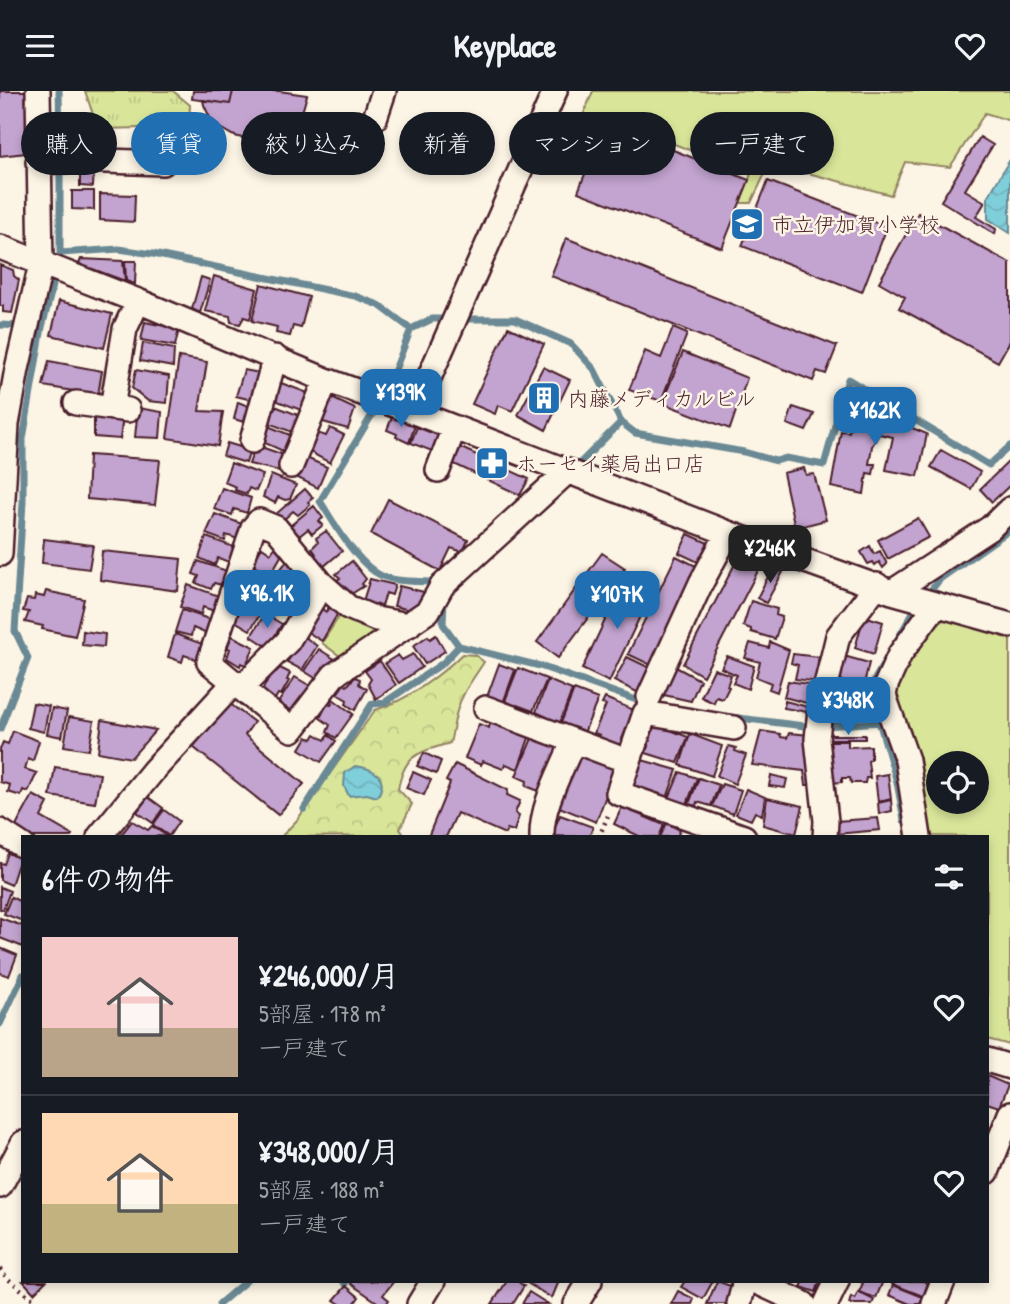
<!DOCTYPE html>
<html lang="ja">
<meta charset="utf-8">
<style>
body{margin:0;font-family:"Patrick Hand","Klee One",sans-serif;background:#242831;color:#f1f3f6;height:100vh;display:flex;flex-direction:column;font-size:26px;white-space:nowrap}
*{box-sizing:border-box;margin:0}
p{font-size:23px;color:#9ea1a6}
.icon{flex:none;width:38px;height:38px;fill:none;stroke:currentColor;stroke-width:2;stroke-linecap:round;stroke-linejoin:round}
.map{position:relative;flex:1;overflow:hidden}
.details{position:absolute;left:21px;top:744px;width:968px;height:448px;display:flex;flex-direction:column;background:#171b24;border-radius:0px;box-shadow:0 4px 10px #0003}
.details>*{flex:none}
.banner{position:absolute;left:21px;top:21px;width:970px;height:63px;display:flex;gap:14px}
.controls{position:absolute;left:926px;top:660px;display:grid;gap:14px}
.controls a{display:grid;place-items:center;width:63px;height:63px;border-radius:50%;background:#171b24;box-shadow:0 4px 10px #0003;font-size:35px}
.price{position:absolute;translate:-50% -60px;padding:0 16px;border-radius:14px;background:#1f6fb2;color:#fff;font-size:23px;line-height:46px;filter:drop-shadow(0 2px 4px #0008)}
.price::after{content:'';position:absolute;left:50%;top:42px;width:21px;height:16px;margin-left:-10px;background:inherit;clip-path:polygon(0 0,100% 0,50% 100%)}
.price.on{background:#222;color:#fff}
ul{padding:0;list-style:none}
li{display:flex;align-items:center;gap:21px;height:175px;padding:0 21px}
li+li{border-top:2px solid #363941}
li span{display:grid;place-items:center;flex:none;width:196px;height:140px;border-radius:0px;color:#555}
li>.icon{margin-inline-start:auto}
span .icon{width:84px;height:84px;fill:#fffc;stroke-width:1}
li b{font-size:30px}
h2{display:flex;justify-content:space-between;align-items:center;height:84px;padding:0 21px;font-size:30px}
.tag{padding:0 24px;border-radius:32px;background:#171b24;box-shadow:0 4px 10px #0003;font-size:24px;line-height:63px}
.tag.on{background:#1f6fb2;color:#fff}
header{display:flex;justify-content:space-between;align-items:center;height:91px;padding:0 21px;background:#171b24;font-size:32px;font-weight:700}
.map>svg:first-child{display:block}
.grass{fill:url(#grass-tufts);stroke:#928262;stroke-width:2}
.forest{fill:url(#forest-crowns);stroke:#928262;stroke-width:2}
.park{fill:#d9e699;stroke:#928262;stroke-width:2;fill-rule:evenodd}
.water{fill:url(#water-waves);stroke:#6a8994;stroke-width:2}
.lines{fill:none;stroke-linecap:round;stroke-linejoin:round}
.stream{stroke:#6a8994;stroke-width:7}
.building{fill:#c3a4d0;stroke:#4a1f2b;stroke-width:2}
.minor-casing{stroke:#4a1f2b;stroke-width:28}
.path{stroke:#4a1f2b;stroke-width:4.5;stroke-dasharray:2 5;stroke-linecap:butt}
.minor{stroke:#fcf5e5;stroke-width:23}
.labels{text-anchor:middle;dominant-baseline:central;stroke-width:5;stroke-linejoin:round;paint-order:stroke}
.poi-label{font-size:21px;fill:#4a1f2b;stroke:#fcf5e5;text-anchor:start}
</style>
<header><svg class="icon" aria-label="menu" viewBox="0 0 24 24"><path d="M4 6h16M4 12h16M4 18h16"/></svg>Keyplace<svg class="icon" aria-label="heart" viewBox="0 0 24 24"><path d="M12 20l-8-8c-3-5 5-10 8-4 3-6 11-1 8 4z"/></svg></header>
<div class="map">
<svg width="1010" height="1213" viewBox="0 0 1010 1213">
<defs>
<pattern id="grass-tufts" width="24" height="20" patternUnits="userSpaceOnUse" patternTransform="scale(1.75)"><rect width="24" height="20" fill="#d9e699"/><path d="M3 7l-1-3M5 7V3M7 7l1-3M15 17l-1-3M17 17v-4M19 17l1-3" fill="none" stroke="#bcc584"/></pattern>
<pattern id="forest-crowns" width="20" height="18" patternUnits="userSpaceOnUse" patternTransform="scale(1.75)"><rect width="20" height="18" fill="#d9e699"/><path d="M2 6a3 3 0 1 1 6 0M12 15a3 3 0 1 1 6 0" fill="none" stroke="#bcc584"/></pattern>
<pattern id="water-waves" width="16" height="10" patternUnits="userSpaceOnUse" patternTransform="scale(1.75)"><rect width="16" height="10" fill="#7fcfda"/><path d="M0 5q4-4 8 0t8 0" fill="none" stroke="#6fb1bb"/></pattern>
</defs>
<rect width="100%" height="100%" fill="#fcf5e5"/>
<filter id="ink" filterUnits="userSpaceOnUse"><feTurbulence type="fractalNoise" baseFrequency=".0143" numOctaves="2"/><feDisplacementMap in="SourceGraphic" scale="14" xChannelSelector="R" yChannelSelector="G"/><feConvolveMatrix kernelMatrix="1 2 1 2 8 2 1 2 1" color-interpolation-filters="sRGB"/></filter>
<g filter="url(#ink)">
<path class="grass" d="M85 0H173L190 14 189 36 98 38Z"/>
<path class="forest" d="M462 563 475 564 484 571C474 587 462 601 457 620 454 630 453 641 450 652 418 662 405 662 398 698L412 713 400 738 405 745 281 746 297 729 375 619C405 611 441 584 462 563Z"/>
<path class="park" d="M593 0H1010V30L985 22 950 76 905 71 891 104 770 72 751 112H740L751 83 603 25 590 50 576 42Z
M340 524 377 533 371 550 340 565 322 552Z
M946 527 1010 546V954L987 948V746L928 745 911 641 895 603C903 575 921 543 946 527ZM938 672H976V710H938Z"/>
<path class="water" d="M1009 70H1010V142L988 128V106Z
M355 675C374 677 390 687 377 706L367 703 349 705 344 695 345 682Z"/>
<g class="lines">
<path class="stream" d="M59 0 60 54
M60 85V162L119 158 153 163 355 205 379 214 411 238
M0 234 22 235
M580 372 621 331
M435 491C416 490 390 492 375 481 353 466 334 432 320 410L387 299 411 238 432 228H515L571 253 594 278 621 331 635 342 744 361 776 370 786 367 824 374 848 288 989 374 1010 355
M459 555 540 575 642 611
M730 626 813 636
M825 635 880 631
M0 638 28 567 15 540 23 411V348L42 236 53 194
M304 718 372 613 384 612 443 572 459 555 443 533 444 509
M904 729 897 691 872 607 875 588 912 523 940 488 1010 439
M0 933 23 884
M343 1190 345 1192 347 1190
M219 1213 246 1190"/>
</g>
<path class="building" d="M0 0H26V62L0 65Z
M193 0H233L230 13 192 8Z
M233 0H279L307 4 303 18 285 39 259 49 245 48 232 44 220 37 210 27 204 14 203 9 230 13Z
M605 32 749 89 722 157 578 101Z
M980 46 993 54 965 99 985 111 976 126 996 138 995 143 941 110Z
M80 75H94L93 96 80 95Z
M768 90 887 136 862 201 742 155Z
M72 100H94V119L72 118Z
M100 103 135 104 134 131 100 129Z
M918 122 1010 172V250L998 271 899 217 905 206 879 191Z
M566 147 837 255 826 283 817 280 813 290 551 185Z
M81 168 123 170 125 190 79 173Z
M125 170H136L135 193 126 190Z
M0 174 13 179 14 185 19 189 12 222 3 221V215H0Z
M214 185 257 198 250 228 244 226 240 233 231 231 230 225 205 220Z
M201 186 210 189 200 222 192 218Z
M261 193 309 206 301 237 293 235 290 245 276 242 277 236 252 230Z
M59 210 112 223 104 257 51 244Z
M145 231 179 238 175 255 141 249Z
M508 236 544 253 512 320 498 314 495 323 472 313Z
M673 237 687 243 661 310 629 299 645 260 661 267Z
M143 252 174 258 173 276 140 270Z
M683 261 747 287 730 338 662 312Z
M179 266 207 271 199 320 223 321 218 355 167 347Z
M49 270 102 280 98 304 43 295Z
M543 276 570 289 546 339 518 324Z
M136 279 169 285 167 312 148 310 132 297Z
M244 279 260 282 252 309 236 305Z
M281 292 308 302 301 319 275 309Z
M325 304 355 318 348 338 316 329Z
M857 307 883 313 881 325 905 330V334L927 343 918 385 886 379 893 346 879 343 872 355 869 373H875L873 383 867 382 864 403 831 396 841 340 849 341Z
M238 311 251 316 247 332 234 328Z
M275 315 298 324 292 341 269 332Z
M793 316 814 323 806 340 787 333Z
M138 317 162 321 160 347 135 346Z
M94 323 123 325 120 348 94 346Z
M392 326 415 334 409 352 396 346 397 343 387 339Z
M268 335 290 344 283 360 263 351Z
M417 336 438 344 432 360 411 352Z
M330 337 344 344 330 372 308 360 314 341 326 345Z
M227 352 250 359 246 372 223 365Z
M261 356 284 364 280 380 249 373 254 359 259 361Z
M459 356 529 388 520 404 452 372Z
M941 359 980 381 971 398 931 376Z
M89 364 160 369 155 414 87 408Z
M304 366 327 376 318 397 298 387Z
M1010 369V394L992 411 980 398Z
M231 372 263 384 256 400 249 397 247 403 235 399 236 396 224 391Z
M804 377 806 384 814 383 826 429 795 437 783 382Z
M271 384 296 394 290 408 285 409 278 406 275 412 263 406Z
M222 397 251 407 247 422 234 418 232 424 214 418Z
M305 398 313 407 308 411 310 414 298 424 293 420 282 430 276 423Z
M388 408 468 449 463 461 451 457 440 480 371 443Z
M314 415 323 427 319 430 323 434 312 443 308 438 298 446 290 435Z
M215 423 245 434 238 448 226 444 225 450 206 443Z
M918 427 929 446 888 468 878 449Z
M326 440 342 460 323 476 314 466 316 463 312 457 318 451 316 447Z
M688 443 708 452 698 471 679 462Z
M206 446 234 456 229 471 218 467 215 474 199 467Z
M44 448 93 454 89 478 42 472Z
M276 455 284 460 270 484 251 472 262 456 271 462Z
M870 455 874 463 880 460 887 473 883 477 879 471 875 474 873 471 868 473 861 461Z
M102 460 181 468 178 500 100 489Z
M602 462 625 477 558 567 537 551Z
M676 465 700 477 651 574 628 563Z
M739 465 761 474 703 585 683 573Z
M198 470 227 480 222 494 214 492 211 498 196 492 199 485 193 483Z
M287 470 304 483 298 491 304 496 297 506 273 488Z
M352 470 366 488 362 493 364 495 348 505 336 490 340 487 336 483Z
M772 478 783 481 766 512 757 507Z
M257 481 276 491 261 515 253 511 255 507 244 500Z
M370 488 395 494 392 504 386 502 382 515 374 513 373 516 362 513Z
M624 489 652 500 609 591 582 578Z
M188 494 219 505 214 520 203 516 201 523 180 516Z
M399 495 424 501 421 514 416 513 414 520 394 515Z
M279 496 299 510 289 524 280 517 274 524 264 517Z
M46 500 84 508 75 545 42 538 43 535 25 531 29 521 23 520 27 508 34 509 35 504 44 506Z
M245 508 263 519 250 539 235 530 238 524 236 522Z
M751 510 777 518 776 524 782 526 775 548 751 541V538L743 535Z
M329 516 338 522 322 550 306 540 321 517 326 521Z
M182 519 212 529 207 543 193 537 191 545 175 541Z
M265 523 282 533 268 556 251 545Z
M864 525 883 531 874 563 855 557Z
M83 540 105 543 104 556 82 554Z
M175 543 205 554 199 569 184 564 182 571 168 566Z
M436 544 445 560 425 573 413 555 428 545 430 548Z
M232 545 254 556 246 574 241 572 240 575 227 567 230 558 227 556Z
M305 546 317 555 302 579 287 571Z
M770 551 789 559 777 601 769 598 771 592 756 586 760 571 745 567 750 552 769 557Z
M319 558 336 569 320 590 304 580Z
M413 563 422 576 399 592 385 572 398 564 402 569Z
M793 563 819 566 818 570H823L819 591 795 588 798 574 791 572Z
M840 564 869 572 863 597 866 598 863 608 859 607 858 612 848 609 850 604 834 600Z
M727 565 754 575 748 598 733 592 737 584 721 577Z
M627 566 650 577 639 602 614 590Z
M380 570 396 594 376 608 368 593 371 588 365 580Z
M499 573 515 579 503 612 487 606Z
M672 574 700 589 691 610 664 604 665 600 660 597Z
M280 577 290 582 287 589 289 590 281 604 278 603 275 608 262 600 272 580 276 581Z
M518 577 547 588 533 620 517 614 515 620 507 618 510 612 505 610Z
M714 578 731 584 727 595 729 596 723 608 716 606 714 612 701 606Z
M295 586 312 596 296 622 278 612Z
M355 586 360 588 359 593 367 598 355 619 346 613 347 609 337 603 344 593 347 595Z
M548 589 572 599 558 637 545 632 547 626 536 621Z
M788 590 815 594 814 614 784 606Z
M574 599 598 608 584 642 561 632Z
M605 607 634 619 618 658 604 648 602 652 597 650 600 644 594 642 606 614 602 613Z
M333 608 353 623 336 647 327 641 330 634 320 627 327 613 331 614Z
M785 610 812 617 813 622 784 617Z
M33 612 49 615 44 641 28 637Z
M229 612 254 631 245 644 304 693 278 724 193 656Z
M52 617 67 620 62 646 47 643Z
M69 626 94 630 89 659 64 655Z
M102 629 156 639 131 667 98 661Z
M491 629 530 644 518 678 506 673 503 678 483 670 481 674 465 667 479 633 489 637Z
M655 633 688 646 678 672 646 662Z
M13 640 39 650 33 670 28 668 25 678 37 682 28 701 23 699 21 705 8 701 10 694 0 691V658L3 651 8 653Z
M761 640 780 643 781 646 787 647 789 642 810 644V694H806L804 680 752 674Z
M315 643 325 649 328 644 336 650 321 671 300 658 307 646 312 648Z
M690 643 722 655 712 685 680 674Z
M830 644H865V648H830Z
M533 645 563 656 544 702 526 695 527 690 516 685Z
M830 650H848V656L871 655V668L868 670 870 687H866L865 692H851L850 687H842V691L831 692Z
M729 655 736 657 735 660 746 664 735 693 717 685Z
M424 662 441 670 436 683 417 675Z
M579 663 618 673 596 731 559 716Z
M642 669 677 679 667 707 632 696Z
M455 673 508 699 507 704 520 710 515 722 519 725 514 740 507 738 505 743 457 722 446 746H428L450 692 446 690Z
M55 676 100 683 95 712 50 705Z
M413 681 431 689 424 704 406 697Z
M680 681 697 687 687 713 669 707Z
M888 683 891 708 878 711 875 685Z
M771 684 787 688 785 697 769 695Z
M699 687 719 694 711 715 697 711 696 715 689 713Z
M722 693 741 699 733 723 712 715Z
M746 698 765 706 762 724 755 721 751 729 736 723Z
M33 704 48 712 41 726 72 744 71 746H30L15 737Z
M148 706 163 717 153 732 137 721Z
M767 707 803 715 796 743 763 734Z
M891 709 892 720 879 723 878 712Z
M622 716 664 734 659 746H641L614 733Z
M164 719 179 730 169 745 153 734Z
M560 724 593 736 589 746 551 745Z
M878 727 880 739 836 743V730Z
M132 730 148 739 152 735 167 745 119 746Z
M667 732 680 739 677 746H660Z
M8 762 20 767 11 794 0 789V772L4 773Z
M0 796 10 800 3 819 0 818Z
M11 806 23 812V830L4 823Z
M0 827 23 835V856L0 847Z
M0 857 17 864 9 885 0 882Z
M987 985 1008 994 999 1016 987 1012Z
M23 1190H46L34 1202Z
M353 1190H394L383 1204 389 1209 386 1213H380L351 1193Z
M507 1190H517L524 1195 513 1213H492Z
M524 1190H559L552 1207Z
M685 1190H713L703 1208 681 1196Z
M717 1190 736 1197 729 1213H707Z
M804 1190H820L816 1201 801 1196Z
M859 1190H883L876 1207 859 1201 863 1192Z
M894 1190H923L928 1192 923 1205 892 1193Z
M893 1194 923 1206 920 1213H910L889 1204Z
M346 1195 359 1206 354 1213H340L334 1209Z
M678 1200 694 1208 692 1213H671Z
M529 1201 548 1213H522Z
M858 1201 874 1209 872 1213H849L851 1206 855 1208Z"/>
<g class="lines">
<g class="minor-casing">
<path id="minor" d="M375 27 384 0
M38 71 78 69 163 72
M0 156 138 210 326 289 414 321 728 442 892 501 1010 534
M76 312 128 319
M112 317 125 238 138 210
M414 321 555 0
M252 350 275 266
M291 375 326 289
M438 379 454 337
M0 463 7 333 17 278 41 173 38 0
M892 501 990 437 1010 418
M409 534 376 528 348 516 322 493 276 437 259 430 253 437 209 571 292 639 334 584 428 520 442 495 568 380
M241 597 288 550 322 493
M649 606 701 492 728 442
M486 617 614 665
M734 637 645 622 618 702 744 746
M0 740 23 755
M99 746 153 680 234 592
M542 746C541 714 562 679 573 651
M825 746 826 730 817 648 820 619 838 545 877 494
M919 746 907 669 884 605 886 594 900 563 936 514
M987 969 1010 976
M987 1081 1010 1023
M0 1095 23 1052
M755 1190 804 1213
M419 1213 433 1190
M576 1213 590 1190
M739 1213 745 1190
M826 1213 837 1190
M934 1213 943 1190"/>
</g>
<path class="path" d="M599 746 609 722
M0 1178 7 1187 39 1213"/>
<use href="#minor" class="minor"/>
</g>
</g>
<defs>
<g id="school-square" transform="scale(1.75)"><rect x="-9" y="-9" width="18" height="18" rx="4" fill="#1f6fb2" stroke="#fcf5e5"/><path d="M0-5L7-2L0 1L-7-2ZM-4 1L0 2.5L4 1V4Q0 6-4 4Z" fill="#fff"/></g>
<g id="building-square" transform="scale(1.75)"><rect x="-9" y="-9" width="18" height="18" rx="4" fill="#1f6fb2" stroke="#fcf5e5"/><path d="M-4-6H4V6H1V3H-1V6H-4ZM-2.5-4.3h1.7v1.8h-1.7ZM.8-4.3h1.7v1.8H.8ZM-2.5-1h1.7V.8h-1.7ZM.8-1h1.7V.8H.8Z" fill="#fff"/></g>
<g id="pharmacy-square" transform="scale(1.75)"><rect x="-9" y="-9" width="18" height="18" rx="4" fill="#1f6fb2" stroke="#fcf5e5"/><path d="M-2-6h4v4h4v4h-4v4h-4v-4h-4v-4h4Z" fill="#fff"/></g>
</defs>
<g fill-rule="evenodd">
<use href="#school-square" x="747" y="133"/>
<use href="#building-square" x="544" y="307"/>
<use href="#pharmacy-square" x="492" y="372"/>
</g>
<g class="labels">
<g class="poi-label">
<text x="772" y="133">市立伊加賀小学校</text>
<text x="568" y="307">内藤メディカルビル</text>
<text x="516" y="372">ホーセイ薬局出口店</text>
</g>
</g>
</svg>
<div class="controls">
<a><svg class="icon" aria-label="locate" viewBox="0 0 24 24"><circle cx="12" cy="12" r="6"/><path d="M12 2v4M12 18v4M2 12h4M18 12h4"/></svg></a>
</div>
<b class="price" style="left:401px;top:338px">¥139K</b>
<b class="price" style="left:875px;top:356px">¥162K</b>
<b class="price on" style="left:770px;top:494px">¥246K</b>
<b class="price" style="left:267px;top:539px">¥96.1K</b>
<b class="price" style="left:617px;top:540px">¥107K</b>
<b class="price" style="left:848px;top:646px">¥348K</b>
<div class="banner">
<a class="tag">購入</a>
<a class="tag on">賃貸</a>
<a class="tag">絞り込み</a>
<a class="tag">新着</a>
<a class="tag">マンション</a>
<a class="tag">一戸建て</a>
</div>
<section class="details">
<h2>6件の物件<svg class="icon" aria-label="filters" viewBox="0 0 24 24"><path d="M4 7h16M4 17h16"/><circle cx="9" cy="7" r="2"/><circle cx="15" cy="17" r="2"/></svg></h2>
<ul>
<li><span style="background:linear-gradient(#f6c9c9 65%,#b9a48a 0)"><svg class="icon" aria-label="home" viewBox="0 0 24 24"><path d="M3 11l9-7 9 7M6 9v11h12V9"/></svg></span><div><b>¥246,000/月</b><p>5部屋 · 178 m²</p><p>一戸建て</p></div><svg class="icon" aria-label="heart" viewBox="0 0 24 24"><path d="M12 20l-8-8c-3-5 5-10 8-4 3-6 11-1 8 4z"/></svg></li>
<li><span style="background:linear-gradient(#ffd9b3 65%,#c2b280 0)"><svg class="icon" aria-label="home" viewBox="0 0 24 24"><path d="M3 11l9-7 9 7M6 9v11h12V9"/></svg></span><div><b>¥348,000/月</b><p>5部屋 · 188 m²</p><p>一戸建て</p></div><svg class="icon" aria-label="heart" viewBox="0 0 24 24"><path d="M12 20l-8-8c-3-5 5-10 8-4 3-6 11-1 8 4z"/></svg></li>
</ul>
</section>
</div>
